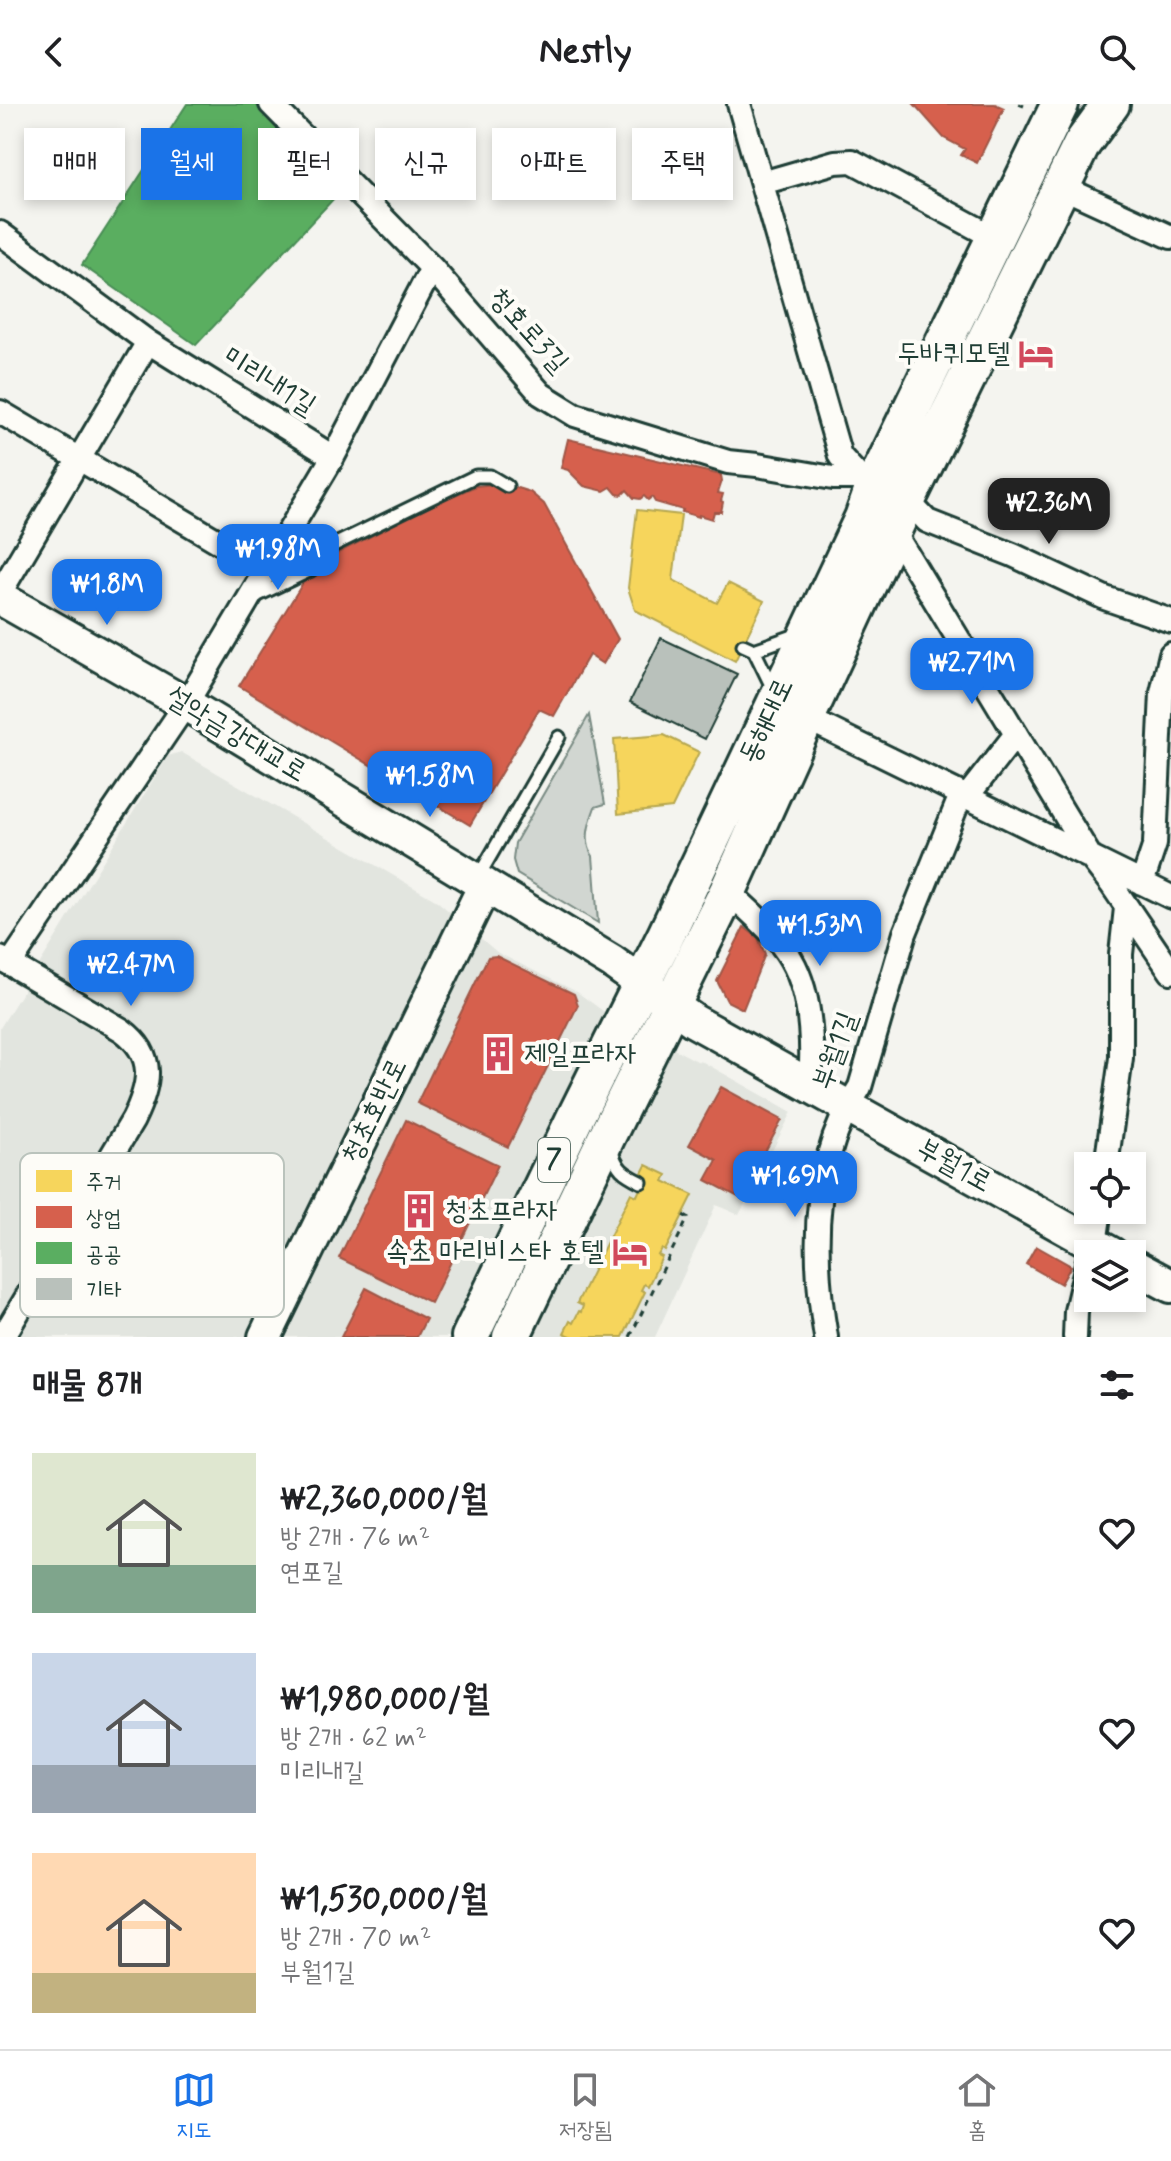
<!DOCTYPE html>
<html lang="ko">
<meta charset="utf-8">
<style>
body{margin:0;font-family:Mynerve,"Poor Story",sans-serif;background:#f6f6f6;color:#202124;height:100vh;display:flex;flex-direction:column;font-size:30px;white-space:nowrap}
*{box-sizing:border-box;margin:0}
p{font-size:26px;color:#757577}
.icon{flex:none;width:44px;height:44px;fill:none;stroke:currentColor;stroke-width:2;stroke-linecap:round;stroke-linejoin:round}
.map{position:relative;height:1233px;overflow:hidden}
.sheet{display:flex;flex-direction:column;background:#fff;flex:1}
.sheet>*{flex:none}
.banner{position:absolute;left:24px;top:24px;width:1124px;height:72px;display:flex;gap:16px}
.buttons{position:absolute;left:1074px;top:1048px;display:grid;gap:16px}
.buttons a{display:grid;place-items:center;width:72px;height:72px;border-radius:0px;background:#fff;box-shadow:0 4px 12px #0003;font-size:40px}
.price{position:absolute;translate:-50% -68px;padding:0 18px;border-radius:16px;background:#1a73e8;color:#fff;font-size:26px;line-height:52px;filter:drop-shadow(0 2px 4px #0008)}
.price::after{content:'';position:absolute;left:50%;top:48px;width:24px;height:18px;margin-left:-12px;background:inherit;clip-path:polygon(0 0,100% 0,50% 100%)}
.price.current{background:#222;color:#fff}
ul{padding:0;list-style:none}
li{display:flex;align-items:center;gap:24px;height:200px;padding:0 32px}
li span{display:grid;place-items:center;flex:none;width:224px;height:160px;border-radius:0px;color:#555}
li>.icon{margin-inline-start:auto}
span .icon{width:96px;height:96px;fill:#fffc;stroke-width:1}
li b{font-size:34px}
h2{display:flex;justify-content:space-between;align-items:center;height:96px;padding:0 32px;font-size:34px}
.chip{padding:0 28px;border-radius:0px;background:#fff;box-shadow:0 4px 12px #0003;font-size:28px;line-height:72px}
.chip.current{background:#1a73e8;color:#fff}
header{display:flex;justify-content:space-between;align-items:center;height:104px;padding:0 32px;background:#fff;font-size:36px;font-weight:700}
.tabs{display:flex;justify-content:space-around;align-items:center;height:112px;border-top:2px solid #e0e0e0;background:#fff;font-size:22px;color:#757577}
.tabs a{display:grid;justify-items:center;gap:4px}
.tabs .current{color:#1a73e8}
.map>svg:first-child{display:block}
.built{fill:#e2e5df}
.green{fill:#d1d6d1;stroke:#788a82;stroke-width:2}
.homes{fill:#f6d55c;stroke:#b6a750;stroke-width:2}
.shops{fill:#d6604d;stroke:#9f5646;stroke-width:2}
.public{fill:#5aae61;stroke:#488c54;stroke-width:2}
.building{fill:#b9c1bb;stroke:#1f3d34;stroke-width:2}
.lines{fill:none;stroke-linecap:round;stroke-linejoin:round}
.lane-casing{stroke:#1f3d34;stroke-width:17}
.street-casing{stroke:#1f3d34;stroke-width:28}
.secondary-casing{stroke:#1f3d34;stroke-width:38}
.primary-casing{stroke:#1f3d34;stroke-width:42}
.path{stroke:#1f3d34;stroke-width:3;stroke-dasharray:6 6;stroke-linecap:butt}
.lane{stroke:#fdfcf7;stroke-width:11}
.street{stroke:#fdfcf7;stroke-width:22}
.secondary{stroke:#fdfcf7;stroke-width:32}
.primary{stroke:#fdfcf7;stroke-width:36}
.labels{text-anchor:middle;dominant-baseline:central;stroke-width:8;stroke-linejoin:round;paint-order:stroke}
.shield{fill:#fdfcf7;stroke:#62766e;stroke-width:2}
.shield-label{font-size:26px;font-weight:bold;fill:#1f3d34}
.street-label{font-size:28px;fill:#1f3d34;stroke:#fdfcf7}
.poi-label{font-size:28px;fill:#1f3d34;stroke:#fdfcf7;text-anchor:end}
.key{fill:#fdfcf7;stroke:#bac3bc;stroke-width:2}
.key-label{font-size:22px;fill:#1f3d34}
</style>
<header><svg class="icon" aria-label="back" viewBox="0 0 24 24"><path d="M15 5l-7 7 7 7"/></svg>Nestly<svg class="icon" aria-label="search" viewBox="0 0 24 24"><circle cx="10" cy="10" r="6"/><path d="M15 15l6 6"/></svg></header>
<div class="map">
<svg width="1171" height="1233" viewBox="0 0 1171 1233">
<rect width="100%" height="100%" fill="#f4f4ef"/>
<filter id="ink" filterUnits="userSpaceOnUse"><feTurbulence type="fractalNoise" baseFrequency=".0125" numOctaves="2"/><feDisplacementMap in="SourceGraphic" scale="16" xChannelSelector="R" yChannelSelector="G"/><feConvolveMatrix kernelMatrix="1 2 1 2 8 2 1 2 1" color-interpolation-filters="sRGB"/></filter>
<g filter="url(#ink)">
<path class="built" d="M181 648 437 797 498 849 577 888 607 910 697 957 703 958 792 1008 739 1111 716 1101 655 1233H0V924L168 652Z"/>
<path class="green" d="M589 611 605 700 595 703C589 719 583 737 593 752L598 819 517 770 513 756 515 739Z"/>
<path class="homes" d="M637 406 681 411 673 476 717 499 728 479 764 497 735 557 635 506 628 484Z
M664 631 699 648 672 704 618 710 614 635Z
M646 1061 667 1071 664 1077 693 1091 665 1147 662 1145 658 1151 662 1153 648 1182 644 1180 641 1186 645 1188 623 1233H573L564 1229 570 1217 573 1219 579 1207 581 1208 583 1202 577 1199 631 1089 637 1092 640 1085 638 1084 644 1072 641 1071Z"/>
<path class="shops" d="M914 0H995L1004 4 977 59 961 51 965 45 944 34Z
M568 335 721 371 722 377 718 389 723 390 721 397 723 398 721 408H714L712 415 699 411V413L682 408 683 406 655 398 652 393 648 396 644 392 640 395 634 394 627 386 622 391 617 390 611 383 604 387 584 382 568 366 561 364Z
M495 380 514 383 530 388 544 400 618 535 603 560 589 551 554 612 539 605 470 721 239 582 314 461 436 399 476 382Z
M744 823 758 834 765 850 743 905 727 897 717 877Z
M496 852 574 890 578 901 508 1043 417 999 488 853Z
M721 983 782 1016 740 1094 706 1076 717 1056 689 1041Z
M406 1016 498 1061 431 1199 339 1154Z
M1036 1142 1071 1162 1061 1180 1026 1160Z
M366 1184 426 1215 417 1233H341Z"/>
<path class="public" d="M187 0H256L338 90 196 241 82 161Z"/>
<path class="building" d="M661 534 737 570 705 635 630 598Z"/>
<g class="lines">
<g class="lane-casing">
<path id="lane" d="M266 474 476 372H490L507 382
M254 493 311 466
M743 541 754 546 773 585
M754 546 799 530
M477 775 559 633
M611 1045C617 1065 623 1069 641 1078"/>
</g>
<g class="street-casing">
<path id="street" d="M271 0 432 164 541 290 575 311 728 358 757 361 833 374H860L875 380
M739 0 840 352 860 374
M762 79 835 58 852 57 995 134
M1062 83 1171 133
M0 129 148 238 333 353
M0 308 265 465
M907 396 927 417 1013 451 1105 494 1171 517
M893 427 1091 754 1112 781 1171 868
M0 489 148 238
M806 614 1171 793
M966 694 1016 630
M1142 779 1155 740 1162 589 1171 550
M728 787C750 808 776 829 791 855 812 891 813 941 810 982
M0 854 122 926C157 952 150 981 133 1016L3 1233
M10 860 186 600 333 353 432 164
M1106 1062 1121 954V850L1126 804
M1091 1150 1095 1140 1100 1106
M826 1233C812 1151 811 1055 860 983L905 829 961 691
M1075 1233 1076 1207 1088 1156"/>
</g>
<g class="secondary-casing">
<path id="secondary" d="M0 494 186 600 612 858 694 917 1112 1150
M1132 1161 1171 1182
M265 1233 485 781"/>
</g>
<g class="primary-casing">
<path id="primary" d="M470 1233 575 1014 666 831 863 414 875 380 1060 0
M511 1233 607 1032 728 787 806 614 907 396 1082 40 1111 0"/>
</g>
<path class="path" d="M1019 0 1024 2
M630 1233 688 1114 683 1111"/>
<use href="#lane" class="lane"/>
<use href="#street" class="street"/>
<use href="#secondary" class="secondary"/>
<use href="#primary" class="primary"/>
</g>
</g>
<defs>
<g id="hotel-bare" transform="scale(2.76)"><path d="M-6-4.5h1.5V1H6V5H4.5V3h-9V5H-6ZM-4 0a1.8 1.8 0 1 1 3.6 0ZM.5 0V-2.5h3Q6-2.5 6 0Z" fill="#d1495b" stroke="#fdfcf7" stroke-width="2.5" paint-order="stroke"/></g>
<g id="building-bare" transform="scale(2.76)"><path d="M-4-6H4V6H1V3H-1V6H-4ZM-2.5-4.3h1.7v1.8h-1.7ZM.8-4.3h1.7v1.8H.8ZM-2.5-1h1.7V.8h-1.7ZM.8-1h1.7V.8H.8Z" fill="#d1495b" stroke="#fdfcf7" stroke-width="2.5" paint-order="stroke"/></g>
</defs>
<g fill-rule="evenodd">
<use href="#hotel-bare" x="1036" y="250"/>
<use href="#building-bare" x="498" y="950"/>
<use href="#building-bare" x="419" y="1107"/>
<use href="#hotel-bare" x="630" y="1148"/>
</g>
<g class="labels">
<rect class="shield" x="538" y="1034" width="32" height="44" rx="6"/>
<g class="shield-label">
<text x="554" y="1056">7</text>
</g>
<g class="street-label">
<text transform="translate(528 227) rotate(48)">청호로3길</text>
<text transform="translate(269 278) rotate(32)">미리내1길</text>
<text transform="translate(767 617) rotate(-65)">동해대로</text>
<text transform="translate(236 631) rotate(31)">설악금강대교로</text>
<text transform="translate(836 947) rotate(-70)">부월1길</text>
<text transform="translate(375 1007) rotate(-64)">청초호반로</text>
<text transform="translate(954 1062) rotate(29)">부월1로</text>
</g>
<g class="poi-label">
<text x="1010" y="250">두바퀴모텔</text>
<text x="524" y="950" text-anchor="start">제일프라자</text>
<text x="445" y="1107" text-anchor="start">청초프라자</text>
<text x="604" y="1148">속초 마리비스타 호텔</text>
</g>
</g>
<rect x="20" y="1049" width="264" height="164" rx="12" class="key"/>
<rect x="36" y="1066" width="36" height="22" fill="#f6d55c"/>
<rect x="36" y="1102" width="36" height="22" fill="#d6604d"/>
<rect x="36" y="1138" width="36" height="22" fill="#5aae61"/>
<rect x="36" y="1174" width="36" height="22" fill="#b9c1bb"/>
<g class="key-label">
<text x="86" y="1085">주거</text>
<text x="86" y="1121">상업</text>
<text x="86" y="1157">공공</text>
<text x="86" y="1193">기타</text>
</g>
</svg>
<div class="buttons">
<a><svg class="icon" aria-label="locate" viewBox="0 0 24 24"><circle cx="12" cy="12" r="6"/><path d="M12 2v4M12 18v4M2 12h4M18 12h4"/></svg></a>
<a><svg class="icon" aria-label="layers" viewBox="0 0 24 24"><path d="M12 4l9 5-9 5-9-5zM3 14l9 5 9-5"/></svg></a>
</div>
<b class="price current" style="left:1049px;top:442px">₩2.36M</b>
<b class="price" style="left:278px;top:488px">₩1.98M</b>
<b class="price" style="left:107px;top:523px">₩1.8M</b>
<b class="price" style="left:972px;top:602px">₩2.71M</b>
<b class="price" style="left:430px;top:715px">₩1.58M</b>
<b class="price" style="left:820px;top:864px">₩1.53M</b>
<b class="price" style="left:131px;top:904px">₩2.47M</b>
<b class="price" style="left:795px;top:1115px">₩1.69M</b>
<div class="banner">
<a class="chip">매매</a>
<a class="chip current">월세</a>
<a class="chip">필터</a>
<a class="chip">신규</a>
<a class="chip">아파트</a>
<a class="chip">주택</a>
</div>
</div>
<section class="sheet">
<h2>매물 8개<svg class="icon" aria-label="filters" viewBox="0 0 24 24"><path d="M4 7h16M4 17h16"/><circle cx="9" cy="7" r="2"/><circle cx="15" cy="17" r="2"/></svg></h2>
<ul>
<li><span style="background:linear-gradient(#dfe7d0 70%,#7fa58c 0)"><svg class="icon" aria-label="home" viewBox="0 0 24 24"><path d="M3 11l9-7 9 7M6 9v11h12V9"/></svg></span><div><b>₩2,360,000/월</b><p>방 2개 · 76 m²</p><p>연포길</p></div><svg class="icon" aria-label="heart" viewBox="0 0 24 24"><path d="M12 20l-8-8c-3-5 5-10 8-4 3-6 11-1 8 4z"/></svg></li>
<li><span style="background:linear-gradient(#c9d6e8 70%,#9aa5b1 0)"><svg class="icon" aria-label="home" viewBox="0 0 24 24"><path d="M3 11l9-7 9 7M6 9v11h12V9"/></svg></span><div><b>₩1,980,000/월</b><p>방 2개 · 62 m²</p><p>미리내길</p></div><svg class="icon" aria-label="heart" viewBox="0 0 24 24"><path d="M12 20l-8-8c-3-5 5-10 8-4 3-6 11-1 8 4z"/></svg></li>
<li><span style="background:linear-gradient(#ffd9b3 75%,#c2b280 0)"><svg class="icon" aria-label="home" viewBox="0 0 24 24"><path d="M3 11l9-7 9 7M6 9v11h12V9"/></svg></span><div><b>₩1,530,000/월</b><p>방 2개 · 70 m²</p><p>부월1길</p></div><svg class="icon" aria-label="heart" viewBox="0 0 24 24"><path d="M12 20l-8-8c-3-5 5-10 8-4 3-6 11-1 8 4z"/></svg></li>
</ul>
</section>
<nav class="tabs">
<a class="current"><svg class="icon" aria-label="map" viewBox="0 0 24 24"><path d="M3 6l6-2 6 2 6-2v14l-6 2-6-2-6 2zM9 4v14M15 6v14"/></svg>지도</a>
<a><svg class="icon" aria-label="saved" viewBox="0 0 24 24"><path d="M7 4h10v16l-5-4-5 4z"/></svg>저장됨</a>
<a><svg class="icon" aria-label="home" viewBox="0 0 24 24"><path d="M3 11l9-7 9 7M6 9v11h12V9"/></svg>홈</a>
</nav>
